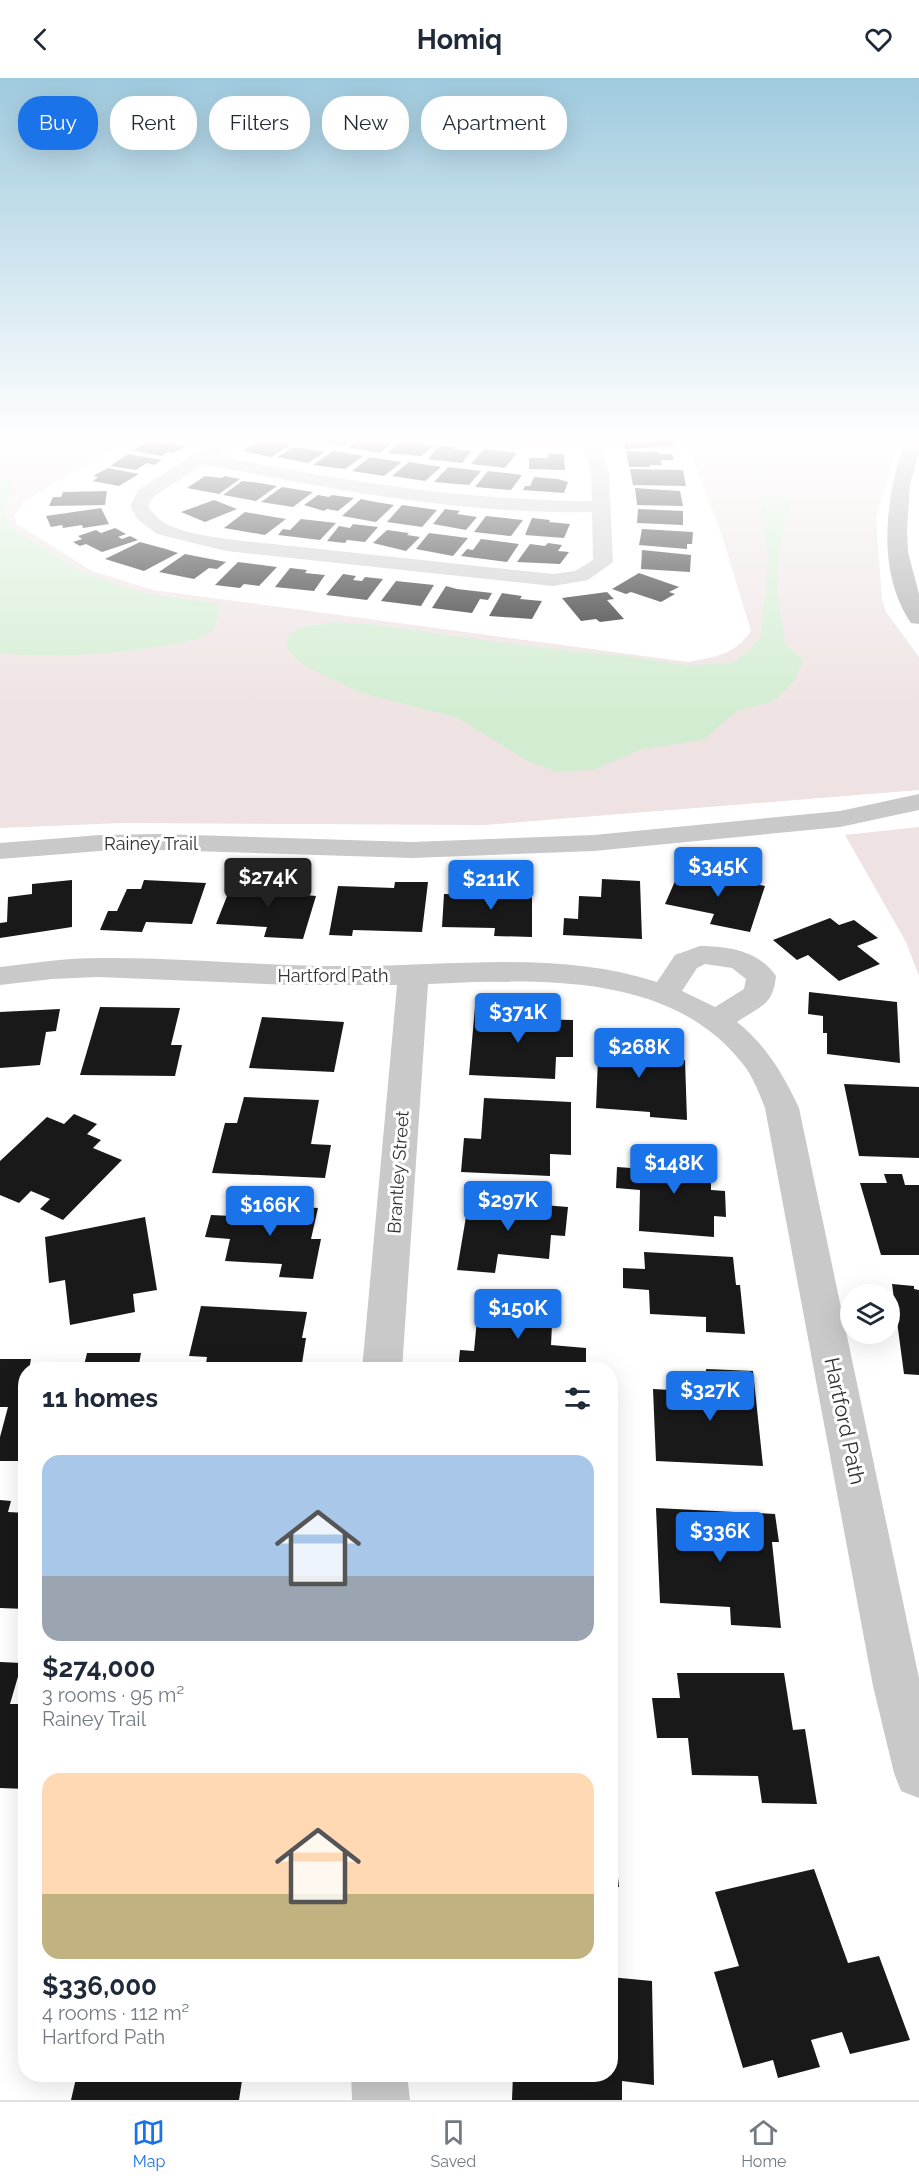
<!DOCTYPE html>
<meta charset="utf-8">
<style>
body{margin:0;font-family:Raleway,sans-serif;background:#f2f2f3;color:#1f2937;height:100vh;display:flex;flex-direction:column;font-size:22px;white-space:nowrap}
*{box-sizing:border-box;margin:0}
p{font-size:20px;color:#747a83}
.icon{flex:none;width:33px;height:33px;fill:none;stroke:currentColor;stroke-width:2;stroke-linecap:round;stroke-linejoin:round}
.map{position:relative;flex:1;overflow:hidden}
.details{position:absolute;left:18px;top:1284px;width:600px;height:720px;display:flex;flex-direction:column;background:#fff;border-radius:24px;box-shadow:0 6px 24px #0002}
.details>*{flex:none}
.banner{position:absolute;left:18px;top:18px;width:600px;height:54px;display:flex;gap:12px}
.fabs{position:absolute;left:840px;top:1206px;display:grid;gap:12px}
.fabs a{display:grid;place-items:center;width:60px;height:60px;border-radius:50%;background:#fff;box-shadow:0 6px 24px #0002;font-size:30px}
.price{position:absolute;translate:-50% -51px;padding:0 14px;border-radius:6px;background:#1a73e8;color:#fff;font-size:20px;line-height:39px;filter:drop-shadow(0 2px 3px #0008)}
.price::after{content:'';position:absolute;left:50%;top:36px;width:18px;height:14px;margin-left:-9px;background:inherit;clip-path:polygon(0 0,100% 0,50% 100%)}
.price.active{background:#222;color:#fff}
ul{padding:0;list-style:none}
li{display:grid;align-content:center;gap:12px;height:318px;padding:0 24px}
li span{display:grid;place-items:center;height:186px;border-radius:18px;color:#555}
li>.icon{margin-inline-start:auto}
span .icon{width:108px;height:108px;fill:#fffc;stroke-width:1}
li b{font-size:26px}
h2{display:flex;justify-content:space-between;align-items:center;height:72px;padding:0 24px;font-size:26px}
.tag{padding:0 21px;border-radius:24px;background:#fff;box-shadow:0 6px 24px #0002;font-size:21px;line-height:54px}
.tag.active{background:#1a73e8;color:#fff}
header{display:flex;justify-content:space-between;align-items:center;height:78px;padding:0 24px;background:#fff;font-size:27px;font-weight:700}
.tabs{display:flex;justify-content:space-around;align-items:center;height:84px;border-top:2px solid #e0e1e3;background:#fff;font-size:16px;color:#747a83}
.tabs a{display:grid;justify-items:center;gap:3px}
.tabs .active{color:#1a73e8}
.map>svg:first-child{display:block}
.green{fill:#eee2e2}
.water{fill:#d1ecd0}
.building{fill:#191919}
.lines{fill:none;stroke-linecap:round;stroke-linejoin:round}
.minor{fill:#c9c9c9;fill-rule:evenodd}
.major{fill:#aaa;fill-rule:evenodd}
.labels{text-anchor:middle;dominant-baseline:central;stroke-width:6;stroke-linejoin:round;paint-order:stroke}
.street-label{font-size:18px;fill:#323232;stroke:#fff}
.near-street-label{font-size:21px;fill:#323232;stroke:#fff}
</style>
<header><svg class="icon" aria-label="back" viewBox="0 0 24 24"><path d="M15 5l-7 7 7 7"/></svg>Homiq<svg class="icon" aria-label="heart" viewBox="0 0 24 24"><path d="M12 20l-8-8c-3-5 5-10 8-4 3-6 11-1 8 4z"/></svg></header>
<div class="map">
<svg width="919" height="2022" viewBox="0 0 919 2022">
<rect width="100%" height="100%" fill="#fff"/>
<path class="green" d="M0 362H131L24 423 14 439 17 446 92 493 153 512 688 584C717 578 733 578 751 553L722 458 686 362H900L876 440 882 522 886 534 919 579V712L484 747 122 745 0 750Z
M919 749V898L906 864 845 757Z"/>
<path class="water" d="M0 401 11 402 12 411 4 433 9 448 85 496 148 516 219 526C218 538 217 551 205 558 201 561 193 562 188 563 135 575 54 581 0 575Z
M765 418H780L791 422 780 469 777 513 786 567 803 582 795 602 774 623 737 633 703 662 641 671 596 691 557 694 528 683 458 640 362 615 317 594 295 581 286 567 289 557 301 549 335 544 370 546 534 569 633 579 688 588 733 584 749 572 761 559 768 483 760 422Z"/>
<path class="building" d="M151 362 185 368 173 375 168 374 162 378 133 373Z
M260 362H269L292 366 271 379 243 373Z
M328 362H352L344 368 324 365Z
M358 362H396L380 375 348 369Z
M403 362 417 364 415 365 433 368 421 378 387 375Z
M623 362H673L675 368 626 371Z
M440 367 455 369 453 371 472 373 462 385 428 381Z
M292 370H303L325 374 308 385 277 379Z
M484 371 517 375 505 390 471 386Z
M333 373 363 378 345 391 313 387Z
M626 373 659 374V376H672L674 382H661L662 387H650V389H629Z
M128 376 162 382 154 387 147 385 136 392 110 388Z
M548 376H564L565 392 529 391V380H548Z
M370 379 402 384 384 398 352 393Z
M409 384 441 389 425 403 392 398Z
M448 389 481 393 469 407 434 404Z
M108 390 139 396 119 408 93 403 98 399 93 398Z
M630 391 683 392 686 408 633 407Z
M488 393 522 397 511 412 475 409Z
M205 398 221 400 225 398 240 401 219 416 187 410Z
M534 399 558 401 568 404 564 415 523 412 525 408H530Z
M242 403 260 405 277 408 256 423 223 417Z
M282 409 313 414 293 429 261 424Z
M635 410 680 413 683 428 637 427Z
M107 413 105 427 49 428 53 419H61L63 414Z
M318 417 329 419 332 417 354 420 338 433 327 431 324 433 304 427Z
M361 421 370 423 394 427 376 444 342 438Z
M214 422 237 431 205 444 181 434Z
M402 427 437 432 422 449 387 444Z
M101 430 109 446 83 450 82 447 63 450 62 447 51 449 46 438Z
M445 431 460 433 457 436 477 439 466 452 433 446Z
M638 431 683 433V447L637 445Z
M245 434 286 441 265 457 224 450Z
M486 438 523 442 511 458 474 454Z
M532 440 550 442 549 444 570 446 564 460 525 457Z
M301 441 336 445 320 462 278 457 283 451 290 452Z
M353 446 378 449 365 464 347 462 345 465 327 463 339 448 350 450Z
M115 450 126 456 118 459 122 461 130 458 138 462 102 474 86 466 80 468 73 464 82 461 78 458 96 452 101 455Z
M642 451 693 454 692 466H687V471L639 467Z
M387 452 409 455 407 457 420 459 406 473 373 465Z
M429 455 468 460 453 478 416 471Z
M481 461 519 466 507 484 461 478 467 471 473 472Z
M140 464 166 471 178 475 144 493 105 481Z
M548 465 562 467 558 473 569 474 560 486 517 484 530 466 545 468Z
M642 472 691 477 690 494 641 491Z
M185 476 195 478 226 484 217 491 209 490 194 501 159 494Z
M238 484 277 489 259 508 244 506 240 510 215 507Z
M290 490 307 492 305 495 325 497 314 513 275 509Z
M639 495 679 509 669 514 675 516 661 524 631 514 626 516 612 511Z
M343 496 356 498 353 502 362 503 365 499 383 501 367 522 326 517Z
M396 503 434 507 421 528 381 523Z
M446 508 457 511 492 515 488 522 480 521 472 535 432 530Z
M607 514 614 521 607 522 624 541 600 544 596 541 581 543 562 520Z
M502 515 522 518 520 521 542 523 532 541 489 538Z
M694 789 725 795 723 800 765 808 750 854 710 846 714 836 665 826 679 794 691 796Z
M602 801 640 803 642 861 563 857 564 840 578 841 579 818 601 819Z
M72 802V849L0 860V845L7 844 8 819 32 816V806Z
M144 802 206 805 192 846 146 844 142 854 100 852 108 833H117L127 811H141Z
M233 803 299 807 296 816 316 818 303 861 264 859 267 849 216 846Z
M395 804H428L422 854 353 852 352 858 329 857 338 808 394 810Z
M483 806H507V815L532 816V859L494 858 495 850 442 849 444 816 483 817Z
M830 840 839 847 854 842 878 860 857 868 880 886 839 903 808 877 797 882 773 862Z
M809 914 897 924 900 985 827 976V955H823V938L808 936Z
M100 929 180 930 171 967H182L175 998 80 997Z
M475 929 528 931 527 941 573 942V979H556L555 1001 469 997Z
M60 931 56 953 46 954 40 987 0 990V934Z
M262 939 344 944 334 994 249 990Z
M599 956 643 958V979L685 982 687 1042 650 1039V1034L596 1030Z
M844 1006 919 1009V1080L859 1078Z
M244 1019 319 1022 311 1066 331 1067 325 1100 212 1095 225 1045H237Z
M484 1020 571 1024V1077L550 1076V1098L461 1094 464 1060 481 1061Z
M74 1036 97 1046 87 1056 101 1062 93 1070 122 1082 63 1142 40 1131 50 1121 31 1113 19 1125 0 1117V1083L47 1039 64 1046Z
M632 1077 711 1083V1112L725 1113 726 1139 714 1138V1159L639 1153 640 1112 616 1110 617 1089 631 1090Z
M884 1096H902L905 1107H919V1177H881L860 1105H887Z
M469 1121 568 1129 565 1158 551 1157 549 1181 498 1176 495 1195 457 1192Z
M236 1125 318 1130 311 1161H321L313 1201 279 1199 282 1186 225 1183 230 1161 205 1159 211 1137 232 1138Z
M145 1139 157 1212 133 1216 135 1234 70 1247 65 1202 49 1205 45 1159Z
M644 1174 733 1179 736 1207H740L745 1256 706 1254V1239L650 1236 649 1212 623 1210V1190L645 1191Z
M892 1206 914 1208V1211L919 1212V1297L904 1296Z
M479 1220 553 1226 551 1267 586 1270V1292H458L460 1272 474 1273Z
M201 1228 307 1234 302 1260H306L301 1292H205L207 1279 189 1278Z
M87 1275H141L138 1292H83Z
M0 1281H31L29 1292H26V1383H0V1359L8 1329H0Z
M706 1291 753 1293 763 1388 656 1383 653 1311 708 1314Z
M0 1422 11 1423 8 1434 26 1435V1531L0 1530Z
M656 1430 775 1436 779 1464H772L781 1550 731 1547 730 1529 660 1525Z
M0 1584 22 1585 10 1626H26V1711L0 1710Z
M677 1595H784L793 1652 805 1651 817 1726 762 1725 758 1698 692 1697 688 1660H657L652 1620H680Z
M610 1745H612L619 1809H610Z
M814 1791 848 1885 879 1878 910 1962 850 1976 842 1954 811 1962 820 1989 778 2000 773 1982 743 1990 714 1894 739 1888 715 1814Z
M610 1899 652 1903 654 2007 622 2003V2022H512L513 1996H610Z
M77 1996H243L239 2022H71Z"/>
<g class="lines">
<path class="minor" d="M218 362H239L217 378C334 401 455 421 575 423H592L591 394 582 368 541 370 500 367 494 366 491 362H597L609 394 613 484 588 502 553 508 226 473 157 456 138 442 130 428 138 412ZM204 386C327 411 467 437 592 434L593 482 575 493 553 496 226 461C199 456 163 454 148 428L153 419Z
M919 716V732L840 749 594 773 412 780 158 772 100 773 0 781V765L100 757 158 756 412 764 594 757 840 733Z
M700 868C728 868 759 873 776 898 773 928 760 928 737 944 766 967 783 996 799 1030L919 1600V1720L901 1713 894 1695 873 1608 765 1030C759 1015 753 998 742 985 669 892 533 902 428 906L402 1292H362L397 907H290L98 899 52 901 0 907V889C33 885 66 880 100 880 180 879 260 888 341 888 446 889 555 871 657 904L675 877ZM705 886 732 890 746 901 744 911 715 929 682 913 697 890Z
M351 1996H407L410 2022H352Z"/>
<path class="major" d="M905 362H919V374L910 407 907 452 908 474 919 516V546L911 545C875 491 886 419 905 362Z"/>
</g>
<linearGradient id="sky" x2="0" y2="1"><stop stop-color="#9fcade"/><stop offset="0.56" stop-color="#fff"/><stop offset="1" stop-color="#fff" stop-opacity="0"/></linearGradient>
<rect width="919" height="645" fill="url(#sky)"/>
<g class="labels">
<g class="street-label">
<text x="151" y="765">Rainey Trail</text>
<text x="333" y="897">Hartford Path</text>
<text transform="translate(398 1094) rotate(-86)">Brantley Street</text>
</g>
<g class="near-street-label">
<text transform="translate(845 1343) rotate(78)">Hartford Path</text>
</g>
</g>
</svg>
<div class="fabs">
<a><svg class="icon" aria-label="layers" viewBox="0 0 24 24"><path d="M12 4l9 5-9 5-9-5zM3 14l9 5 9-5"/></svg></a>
</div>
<b class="price" style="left:718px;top:820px">$345K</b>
<b class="price active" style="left:268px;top:831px">$274K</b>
<b class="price" style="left:491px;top:833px">$211K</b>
<b class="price" style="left:518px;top:966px">$371K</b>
<b class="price" style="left:639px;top:1001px">$268K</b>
<b class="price" style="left:674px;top:1117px">$148K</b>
<b class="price" style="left:508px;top:1154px">$297K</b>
<b class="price" style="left:270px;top:1159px">$166K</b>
<b class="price" style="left:518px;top:1262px">$150K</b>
<b class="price" style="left:710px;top:1344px">$327K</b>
<b class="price" style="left:720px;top:1485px">$336K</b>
<div class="banner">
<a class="tag active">Buy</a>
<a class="tag">Rent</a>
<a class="tag">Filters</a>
<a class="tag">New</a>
<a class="tag">Apartment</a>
</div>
<section class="details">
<h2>11 homes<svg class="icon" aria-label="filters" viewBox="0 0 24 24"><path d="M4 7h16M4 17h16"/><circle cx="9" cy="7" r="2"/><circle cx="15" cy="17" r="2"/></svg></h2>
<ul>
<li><span style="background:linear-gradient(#a9c7e8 65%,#9aa5b1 0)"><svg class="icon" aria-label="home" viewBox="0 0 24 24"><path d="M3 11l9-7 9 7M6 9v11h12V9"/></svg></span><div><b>$274,000</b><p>3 rooms · 95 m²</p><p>Rainey Trail</p></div></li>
<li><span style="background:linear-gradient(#ffd9b3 65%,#c2b280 0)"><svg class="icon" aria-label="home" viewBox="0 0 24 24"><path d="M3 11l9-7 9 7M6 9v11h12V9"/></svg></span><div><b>$336,000</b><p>4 rooms · 112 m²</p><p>Hartford Path</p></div></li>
</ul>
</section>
</div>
<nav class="tabs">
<a class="active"><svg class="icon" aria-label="map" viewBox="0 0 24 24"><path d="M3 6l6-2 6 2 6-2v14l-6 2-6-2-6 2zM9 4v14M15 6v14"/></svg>Map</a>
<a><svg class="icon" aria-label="saved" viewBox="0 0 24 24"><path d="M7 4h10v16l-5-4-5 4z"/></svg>Saved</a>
<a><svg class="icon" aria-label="home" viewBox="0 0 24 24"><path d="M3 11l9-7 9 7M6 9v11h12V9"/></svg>Home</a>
</nav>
